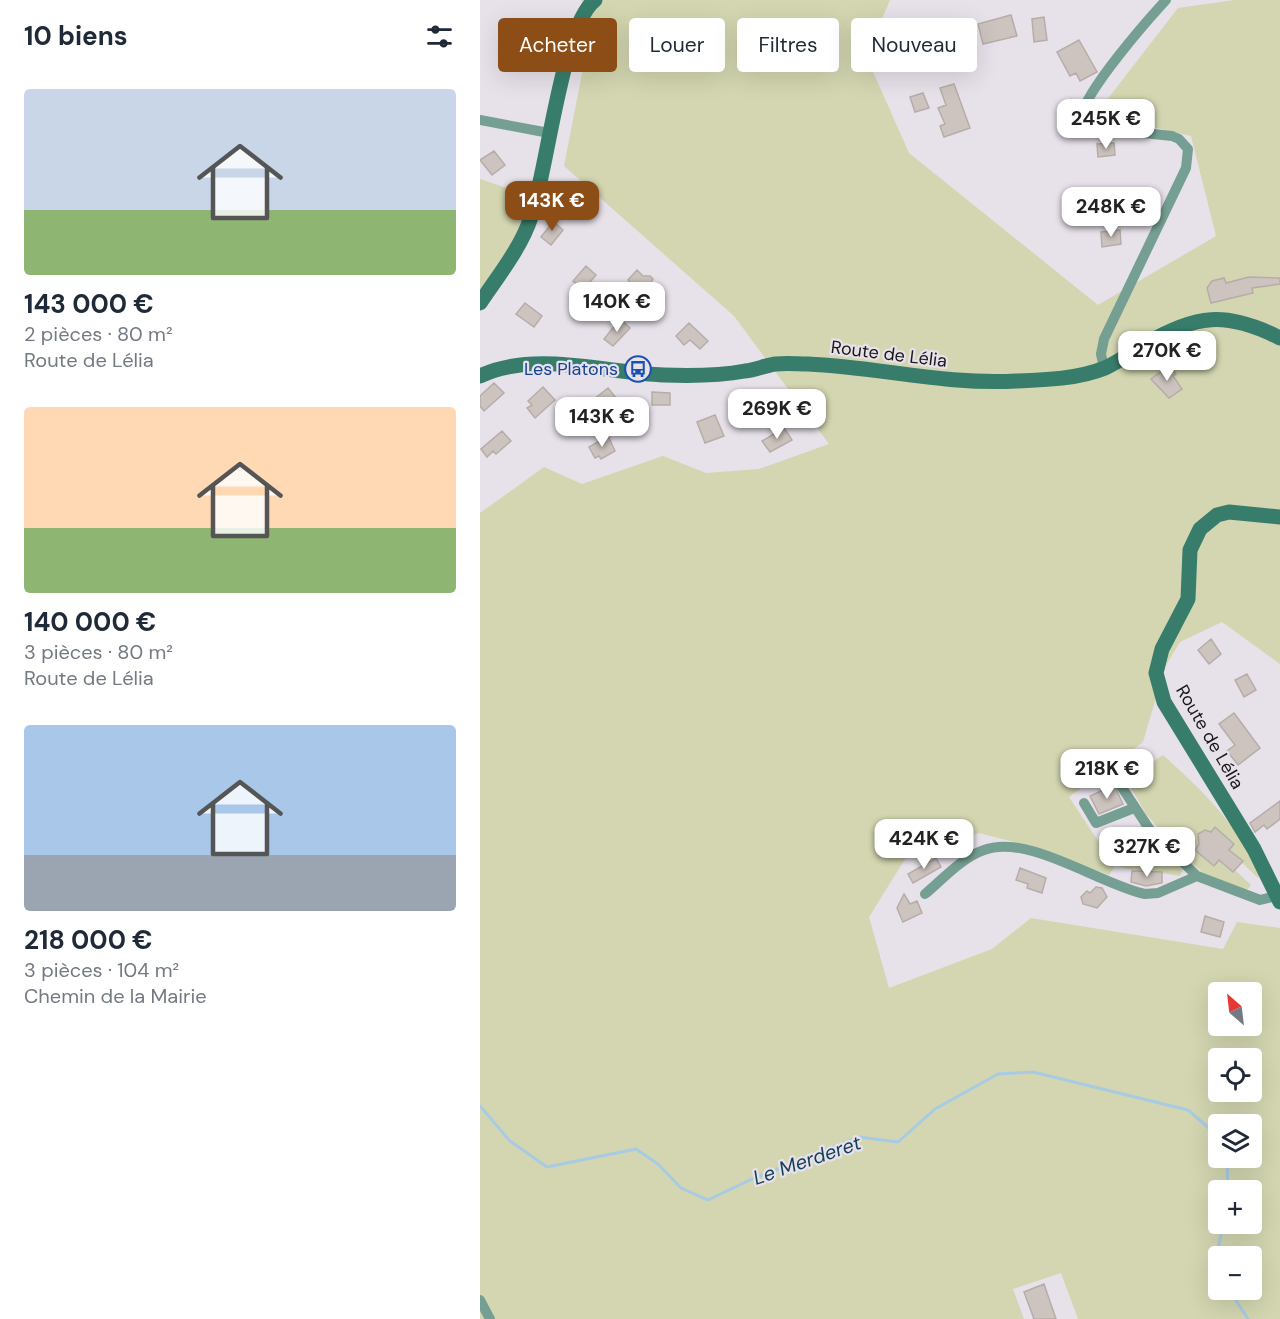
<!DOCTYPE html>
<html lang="fr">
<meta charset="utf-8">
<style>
body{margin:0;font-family:"DM Sans",sans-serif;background:#f2f2f3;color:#1f2937;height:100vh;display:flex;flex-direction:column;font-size:22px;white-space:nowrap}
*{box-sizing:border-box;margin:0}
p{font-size:20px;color:#747a83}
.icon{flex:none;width:33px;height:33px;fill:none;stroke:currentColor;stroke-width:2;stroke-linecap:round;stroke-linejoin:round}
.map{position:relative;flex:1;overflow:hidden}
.sheet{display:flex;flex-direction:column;background:#fff;width:480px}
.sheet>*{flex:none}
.hud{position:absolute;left:18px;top:18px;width:570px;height:54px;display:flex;gap:12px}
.needle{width:39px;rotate:332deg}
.tools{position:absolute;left:728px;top:982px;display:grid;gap:12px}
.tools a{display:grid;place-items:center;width:54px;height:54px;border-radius:6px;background:#fff;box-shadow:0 6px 24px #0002;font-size:30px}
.price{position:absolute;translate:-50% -51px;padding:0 14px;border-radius:12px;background:#fff;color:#222;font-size:20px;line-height:39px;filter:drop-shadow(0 2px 3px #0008)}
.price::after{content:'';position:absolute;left:50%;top:36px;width:18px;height:14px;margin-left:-9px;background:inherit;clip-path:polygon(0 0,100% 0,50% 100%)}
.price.current{background:#8d4d16;color:#fff}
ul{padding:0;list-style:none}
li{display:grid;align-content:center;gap:12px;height:318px;padding:0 24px}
li span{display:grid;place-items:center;height:186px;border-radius:6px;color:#555}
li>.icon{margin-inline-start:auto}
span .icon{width:108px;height:108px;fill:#fffc;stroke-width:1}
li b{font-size:26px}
h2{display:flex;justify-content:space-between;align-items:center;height:72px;padding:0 24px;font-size:26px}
.pill{padding:0 21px;border-radius:6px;background:#fff;box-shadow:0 6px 24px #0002;font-size:21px;line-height:54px}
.pill.current{background:#8d4d16;color:#fff}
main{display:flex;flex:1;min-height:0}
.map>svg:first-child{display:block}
.green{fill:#d3d6b0;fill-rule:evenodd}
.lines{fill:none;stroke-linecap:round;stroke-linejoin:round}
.stream{stroke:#a8cbe4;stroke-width:3}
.building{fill:#cdc4bf;stroke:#b6ada8;stroke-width:1.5}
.street{stroke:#759f92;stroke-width:10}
.secondary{stroke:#387d6b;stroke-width:15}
.labels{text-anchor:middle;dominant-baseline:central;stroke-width:4.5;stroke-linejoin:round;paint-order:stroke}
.street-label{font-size:18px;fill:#19171a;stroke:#e7e1ea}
.transit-label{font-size:18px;fill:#164399;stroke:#e7e1ea;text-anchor:end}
.water-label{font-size:20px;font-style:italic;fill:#123f59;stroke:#e7e1ea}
</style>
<main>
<section class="sheet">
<h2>10 biens<svg class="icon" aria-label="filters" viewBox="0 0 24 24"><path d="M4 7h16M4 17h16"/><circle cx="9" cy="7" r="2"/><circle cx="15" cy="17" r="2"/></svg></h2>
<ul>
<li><span style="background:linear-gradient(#c9d6e8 65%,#8fb573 0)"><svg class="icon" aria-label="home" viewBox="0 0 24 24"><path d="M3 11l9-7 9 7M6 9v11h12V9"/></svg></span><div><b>143 000 €</b><p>2 pièces · 80 m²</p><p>Route de Lélia</p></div></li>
<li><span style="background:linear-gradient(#ffd9b3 65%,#8fb573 0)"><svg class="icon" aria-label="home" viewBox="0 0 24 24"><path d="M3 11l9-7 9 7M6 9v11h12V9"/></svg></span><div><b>140 000 €</b><p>3 pièces · 80 m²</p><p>Route de Lélia</p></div></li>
<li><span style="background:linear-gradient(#a9c7e8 70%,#9aa5b1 0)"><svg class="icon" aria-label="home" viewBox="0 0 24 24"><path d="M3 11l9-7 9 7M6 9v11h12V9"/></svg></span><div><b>218 000 €</b><p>3 pièces · 104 m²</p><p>Chemin de la Mairie</p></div></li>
</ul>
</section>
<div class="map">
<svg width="800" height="1319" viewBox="0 0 800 1319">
<rect width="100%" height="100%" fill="#e7e1ea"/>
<path class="green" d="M101 0H410L386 56 429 153 618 305 736 236 711 136 616 114 698 8 754 0H800V664L742 622 700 642 685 667 663 742 589 797 622 847 633 854 662 826 704 866 700 876C677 871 656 873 635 865L629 875 538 843 499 833 427 856 389 917 409 988 512 949 551 918 743 949 757 922 800 928V1319H598L581 1273 533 1289 544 1319H0V513L64 467 102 484 183 456 226 473 279 469 349 444 254 316 84 166 112 22ZM738 993H771V1026H738ZM738 1059H771V1092H738ZM738 1125H771V1158H738ZM738 1191H771V1224H738ZM738 1257H771V1290H738Z
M0 179 45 194 41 233 0 290Z
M683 755C722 790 759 826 780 875L778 878 749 850 754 844 735 827 731 832 725 830 718 834 719 844 715 850 733 866 739 860 753 872 755 870 771 885 766 891 725 875 701 853 666 814 646 779Z"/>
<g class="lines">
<path class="stream" d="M0 1106 30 1141 67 1167 156 1149 178 1164 201 1188 228 1200 272 1179 379 1137 418 1142 455 1109 518 1074 553 1072 708 1110 738 1136
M747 1158 748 1191
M742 1257 739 1245 743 1224
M749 1290 768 1319"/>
</g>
<path class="building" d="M531 15 537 36 503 44 498 24Z
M564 17 567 40 554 42 552 19Z
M599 40 617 72 600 81 596 73 590 76 577 52Z
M474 84 490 128 464 137 460 126 465 124 458 108 466 105 460 88Z
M443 93 449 108 435 112 430 97Z
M634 143 635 155 618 157 617 144Z
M14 151 25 165 12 175 0 160Z
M67 216 83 230 71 245 61 237 69 227Z
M640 230 641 244 622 247 621 232Z
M106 266 116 275 104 289 93 281Z
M157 270 163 276H170L173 279 168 288H156L148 280Z
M769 277 800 278V284L772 288 773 293 731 303 727 288 732 281 744 278 746 283Z
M45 303 62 316 54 327 36 314Z
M140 319 150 328 133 346 124 339Z
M209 323 228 341 220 349 210 340 204 345 196 336Z
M690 365 696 374 693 376 702 389 689 398 671 379Z
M14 383 24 393 4 411 0 406V396Z
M63 387 75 400 55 418 47 408 52 405 48 401Z
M128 388 140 403 124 416 115 406 118 403 114 399Z
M172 392 190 393V405H172Z
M235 415 244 436 225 443 217 422Z
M304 428 312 440 290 452 282 441Z
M22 431 31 441 16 454 13 451 7 457 1 449Z
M128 436 135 451 121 459 119 456 115 458 109 447Z
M731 639 741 654 729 664 718 650Z
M767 674 776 690 764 697 755 680Z
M754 713 780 748 758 765 747 751 755 745 739 724Z
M634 785 643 804 619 814 610 796Z
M800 801V819L787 829 784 825 775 832 770 823Z
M735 827 754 844 749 850 763 861 753 872 739 860 734 866 715 850 719 844 718 834 725 830 731 832Z
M456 858 461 867 433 883 428 874Z
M540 868 566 878 562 893 547 888 548 884 536 880Z
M652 871 682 872V883L666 886 651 882Z
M616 887 622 888 627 897 617 908 603 904 601 897 607 891 610 893Z
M424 894 430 904 437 901 442 913 423 922 417 908Z
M725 916 744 922 740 937 721 932Z
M564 1284 576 1319H554L544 1292Z"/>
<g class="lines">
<path class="street" d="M0 120 69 133
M624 368 621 354 624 339 706 168 708 149 699 139 692 136 615 128 607 126 601 116C608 88 665 23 686 0
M641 786 670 830 717 876
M604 803 616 823 654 808
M445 894C463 879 481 858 504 850 548 833 621 885 665 894L678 893 717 876 780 900 796 896
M0 1300 10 1319"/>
<path class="secondary" d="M0 303C18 276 41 248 51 217 67 172 82 25 115 0
M0 376C54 350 126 373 184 375 211 376 238 376 265 371 276 370 286 365 296 364 306 363 318 364 328 364 398 367 465 385 536 381 564 380 598 379 625 368 639 362 651 352 664 345 716 314 746 311 800 338
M800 517 749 512 737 515 720 529 710 550 708 599 682 649 676 673 684 702 774 849 800 902"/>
</g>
<defs>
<g id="bus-ring" transform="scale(1.35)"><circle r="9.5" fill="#e7e1ea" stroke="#1a4fb4" stroke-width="1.5"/><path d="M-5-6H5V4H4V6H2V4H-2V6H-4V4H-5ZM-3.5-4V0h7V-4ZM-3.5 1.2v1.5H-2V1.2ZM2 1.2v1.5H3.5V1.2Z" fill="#1a4fb4"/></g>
</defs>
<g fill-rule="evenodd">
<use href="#bus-ring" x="158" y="369"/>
</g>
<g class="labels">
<g class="street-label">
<text transform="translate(409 354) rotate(7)">Route de Lélia</text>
<text transform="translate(730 737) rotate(60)">Route de Lélia</text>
</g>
<g class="transit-label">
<text x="138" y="369">Les Platons</text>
</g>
<g class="water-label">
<text transform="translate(327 1160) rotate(-19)">Le Merderet</text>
</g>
</g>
</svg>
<div class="tools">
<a><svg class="needle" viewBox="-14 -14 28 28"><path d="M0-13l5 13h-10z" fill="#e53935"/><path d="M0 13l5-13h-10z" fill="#747a83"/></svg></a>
<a><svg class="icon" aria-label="locate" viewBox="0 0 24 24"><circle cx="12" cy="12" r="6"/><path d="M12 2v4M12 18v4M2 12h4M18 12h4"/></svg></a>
<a><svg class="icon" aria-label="layers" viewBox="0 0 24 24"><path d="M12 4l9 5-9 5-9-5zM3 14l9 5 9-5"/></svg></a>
<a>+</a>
<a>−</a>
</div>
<b class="price" style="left:626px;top:150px">245K €</b>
<b class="price current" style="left:72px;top:232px">143K €</b>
<b class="price" style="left:631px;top:238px">248K €</b>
<b class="price" style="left:137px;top:333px">140K €</b>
<b class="price" style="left:687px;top:382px">270K €</b>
<b class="price" style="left:297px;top:440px">269K €</b>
<b class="price" style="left:122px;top:448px">143K €</b>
<b class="price" style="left:627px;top:800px">218K €</b>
<b class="price" style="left:444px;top:870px">424K €</b>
<b class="price" style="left:667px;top:878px">327K €</b>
<div class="hud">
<a class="pill current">Acheter</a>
<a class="pill">Louer</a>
<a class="pill">Filtres</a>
<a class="pill">Nouveau</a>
</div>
</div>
</main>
